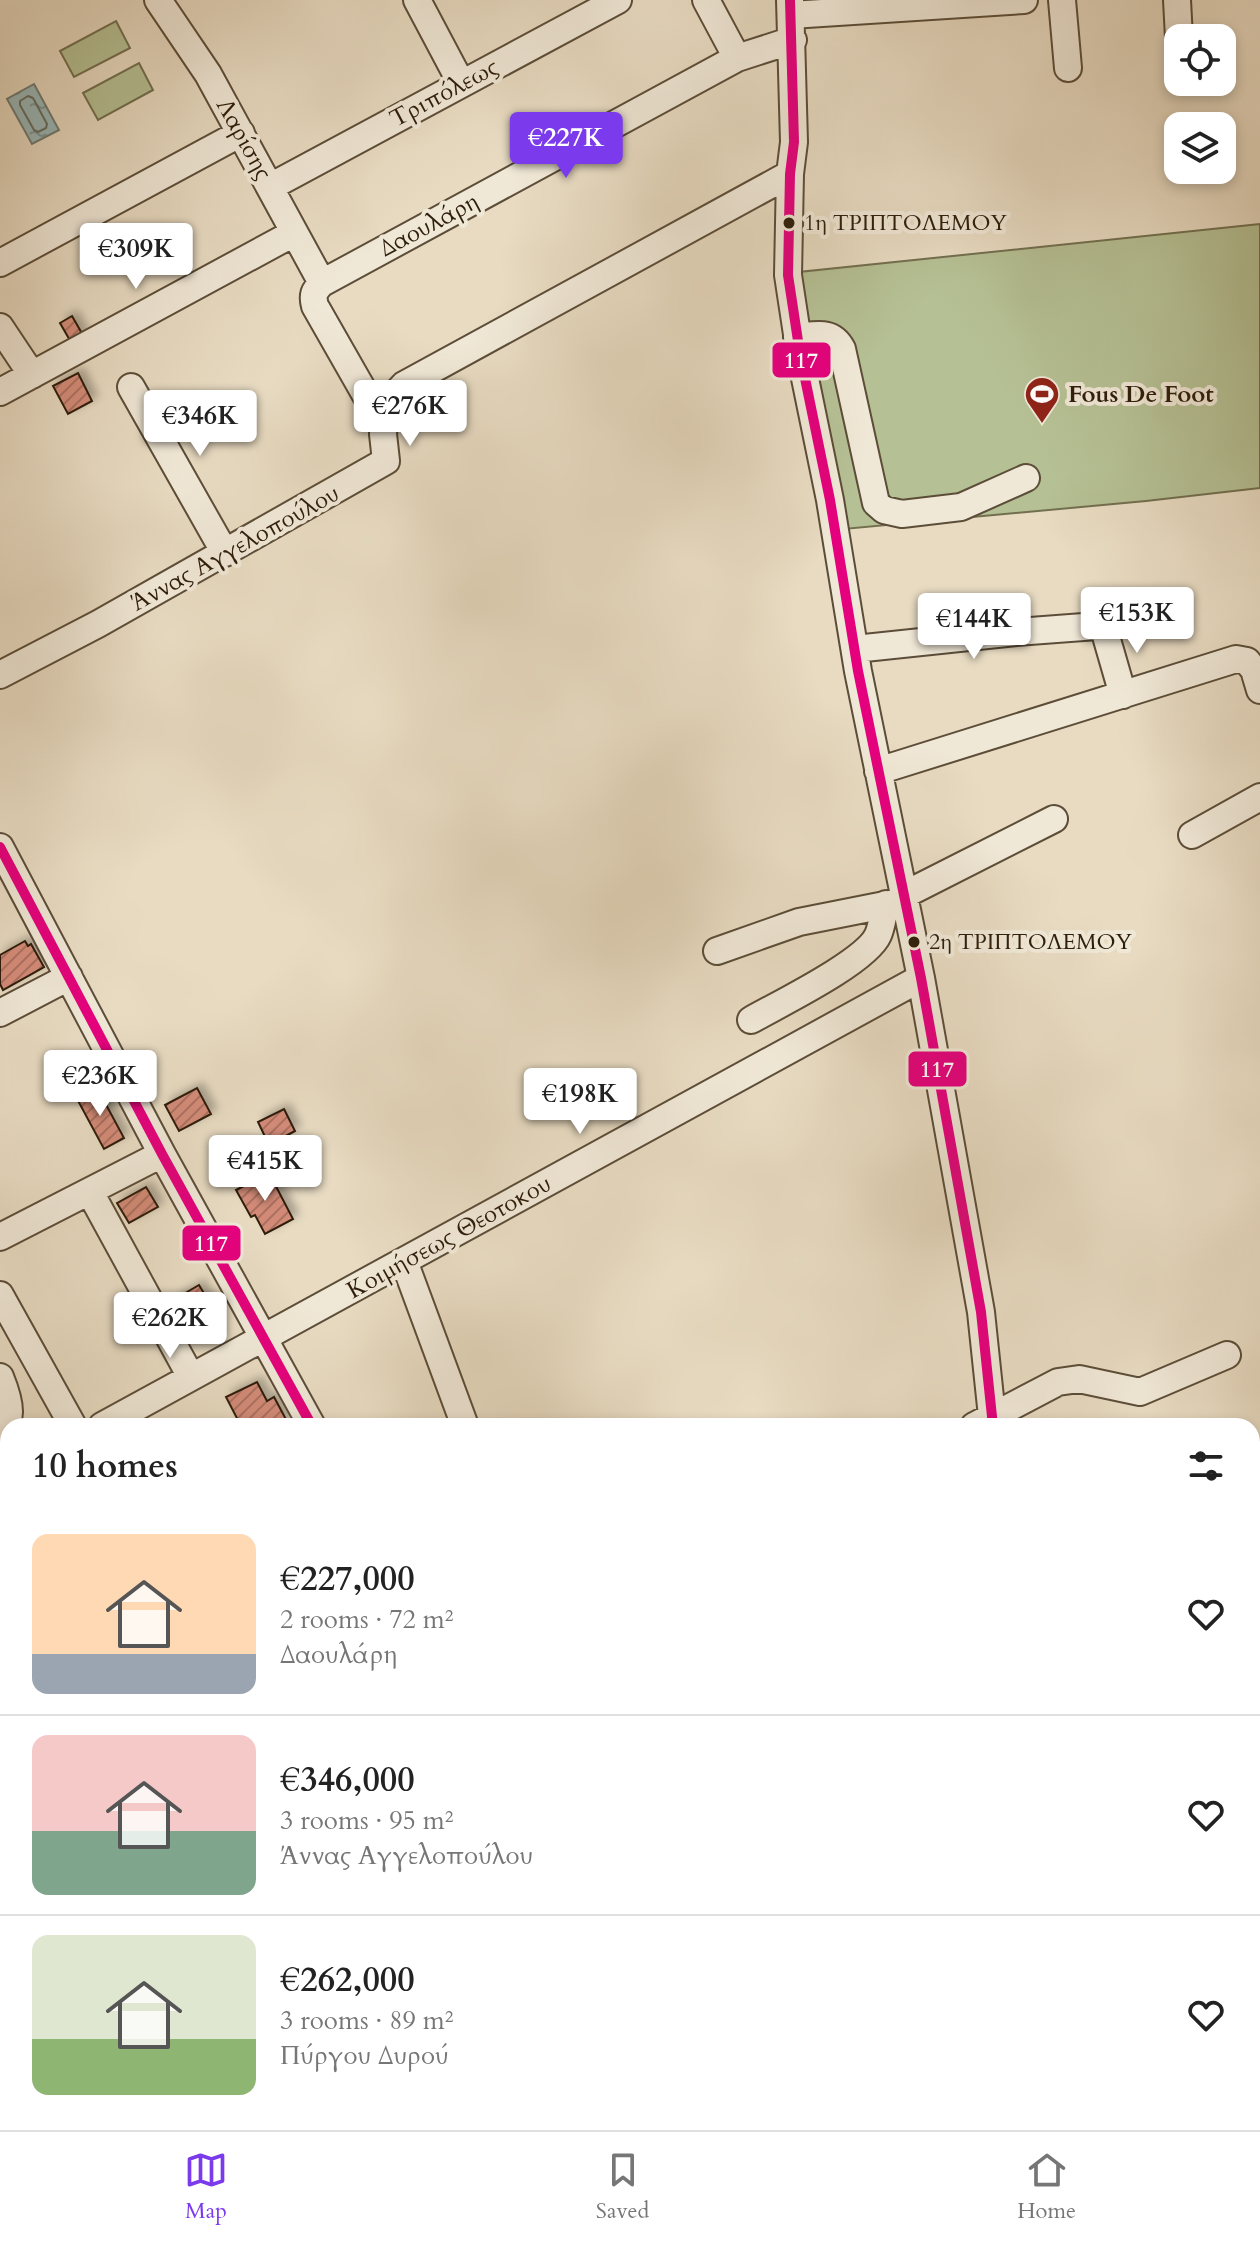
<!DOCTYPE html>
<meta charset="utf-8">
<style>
body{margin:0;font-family:Cardo,serif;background:#f6f6f6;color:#222;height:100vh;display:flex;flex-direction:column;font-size:30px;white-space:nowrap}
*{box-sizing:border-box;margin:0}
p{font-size:26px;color:#767676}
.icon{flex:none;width:44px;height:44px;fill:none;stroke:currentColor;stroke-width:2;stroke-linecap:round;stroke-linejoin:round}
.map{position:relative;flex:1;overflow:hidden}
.side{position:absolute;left:0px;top:1418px;width:1260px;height:712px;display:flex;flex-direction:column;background:#fff;border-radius:24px 24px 0 0;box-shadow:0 4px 12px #0003}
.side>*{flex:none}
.buttons{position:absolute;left:1164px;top:24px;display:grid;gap:16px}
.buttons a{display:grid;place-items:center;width:72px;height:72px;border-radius:16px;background:#fff;box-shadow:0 4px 12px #0003;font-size:40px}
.price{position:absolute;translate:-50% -68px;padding:0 18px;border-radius:8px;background:#fff;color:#222;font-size:26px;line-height:52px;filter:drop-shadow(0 2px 4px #0008)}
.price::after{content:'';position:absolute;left:50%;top:48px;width:24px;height:18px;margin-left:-12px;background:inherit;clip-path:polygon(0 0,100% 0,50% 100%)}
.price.on{background:#7c3aed;color:#fff}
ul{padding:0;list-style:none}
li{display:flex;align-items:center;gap:24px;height:200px;padding:0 32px}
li+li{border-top:2px solid #e0e0e0}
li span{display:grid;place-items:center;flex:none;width:224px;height:160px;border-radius:16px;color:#555}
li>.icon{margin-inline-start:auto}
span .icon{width:96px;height:96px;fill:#fffc;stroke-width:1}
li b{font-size:34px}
h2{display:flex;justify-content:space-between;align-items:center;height:96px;padding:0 32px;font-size:34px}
.menu{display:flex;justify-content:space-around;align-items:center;height:112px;border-top:2px solid #e0e0e0;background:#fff;font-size:22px;color:#767676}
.menu a{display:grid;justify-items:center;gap:4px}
.menu .on{color:#7c3aed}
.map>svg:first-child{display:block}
.garden{fill:#b5c094;stroke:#726f4f;stroke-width:2}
.water{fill:url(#water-ripples);stroke:#6e7b74;stroke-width:2}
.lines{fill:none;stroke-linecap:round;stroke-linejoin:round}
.shore{stroke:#646c62;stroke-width:2}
.building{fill:url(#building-hatch);stroke:#2e1e0a;stroke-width:2;filter:url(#shadow)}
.minor-casing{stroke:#5c4d38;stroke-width:30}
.path{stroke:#2e1e0a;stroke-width:3;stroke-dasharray:2 4;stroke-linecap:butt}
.minor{stroke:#f0e8d7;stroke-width:26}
.bus-1-casing{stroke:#f0e8d7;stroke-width:16}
.bus-1{stroke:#e5007d;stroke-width:10}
.bus-dot{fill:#2e1e0a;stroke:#f0e8d7;stroke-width:3}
.labels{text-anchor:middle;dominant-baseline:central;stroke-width:8;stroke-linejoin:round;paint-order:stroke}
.bus-label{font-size:22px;fill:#2e1e0a;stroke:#f0e8d7;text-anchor:start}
.street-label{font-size:24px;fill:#2e1e0a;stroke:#f0e8d7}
.poi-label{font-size:24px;font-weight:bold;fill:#2e1e0a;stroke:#f0e8d7;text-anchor:start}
.line-badge{stroke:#f0e8d7;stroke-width:3}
.badge-label{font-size:22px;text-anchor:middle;font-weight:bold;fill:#fff}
</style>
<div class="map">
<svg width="1260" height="2130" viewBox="0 0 1260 2130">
<defs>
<pattern id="water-ripples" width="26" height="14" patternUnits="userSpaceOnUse" patternTransform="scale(2)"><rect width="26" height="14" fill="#99b9bb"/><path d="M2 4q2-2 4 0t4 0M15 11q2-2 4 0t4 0" fill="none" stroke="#7d9696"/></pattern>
<pattern id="building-hatch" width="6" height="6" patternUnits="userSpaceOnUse" patternTransform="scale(2)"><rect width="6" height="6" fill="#d38b78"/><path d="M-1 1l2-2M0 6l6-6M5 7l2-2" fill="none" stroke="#ac7161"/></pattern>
<filter id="shadow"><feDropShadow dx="5.5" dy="-5.5" stdDeviation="4" flood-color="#0004"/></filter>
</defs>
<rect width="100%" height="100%" fill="#e8dbc2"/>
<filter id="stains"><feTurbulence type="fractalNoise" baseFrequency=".0025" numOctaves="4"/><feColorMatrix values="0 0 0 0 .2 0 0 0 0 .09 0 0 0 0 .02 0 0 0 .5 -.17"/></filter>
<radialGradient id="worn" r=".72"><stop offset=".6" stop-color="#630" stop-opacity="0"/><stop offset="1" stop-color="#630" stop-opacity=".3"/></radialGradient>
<path class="garden" d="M116 21 130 48 74 77 60 51Z
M139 63 153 90 98 120 83 93Z
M1260 224V488L1146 501 844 529 799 272Z"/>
<path class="water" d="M34 84 59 130 32 144 7 99Z"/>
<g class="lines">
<path class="shore" d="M28 96 33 98 47 124 46 128 38 132 34 130 20 105V101Z"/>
</g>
<path class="building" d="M72 316 84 337 72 344 60 323Z
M78 373 92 401 68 414 53 386Z
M25 941 28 946 31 944 44 967 3 990 0 984V955Z
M96 1086 124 1138 104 1149 76 1097Z
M197 1088 211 1114 179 1131 165 1105Z
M284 1109 295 1131 269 1145 258 1122Z
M269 1173 293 1219 265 1234 255 1215 251 1217 236 1190Z
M146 1187 158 1207 129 1223 117 1203Z
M199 1285 215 1312 193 1325 175 1299Z
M257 1382 267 1401 274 1397 289 1425 241 1426 226 1397Z
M727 2122H750L754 2130H716Z"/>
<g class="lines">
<g class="minor-casing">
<path id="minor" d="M158 0 208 74 322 283
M417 0 461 83
M706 0 737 58
M790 0 794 142 790 174 788 275 800 354 830 500 858 671 921 978 981 1312 993 1426
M1062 0 1068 68
M1177 0 1179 38
M791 15 1024 0
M270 187 618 0
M0 263 241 133
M0 327 32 375
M797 337C817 335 832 330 842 349L876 503 884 510 902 514 961 507 1026 478
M131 387 225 553
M0 392 294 233
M384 427 315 306C312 295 314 291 322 283L737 58 793 40
M855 649 1016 632 1097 626 1104 629 1123 695
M0 675 98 624 386 461 383 434 386 404 404 385 790 174
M878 771 1236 659 1247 661 1254 670 1260 690
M1192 835 1260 797
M0 847 162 1154 312 1426
M904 895 1054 819
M717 951 799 922 905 901
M0 1013 69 977
M751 1020C779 1004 866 962 878 935 882 926 883 914 886 904
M90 1192 191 1377
M0 1237 162 1154
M404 1261 465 1426
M0 1295 73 1426
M0 1377C13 1409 11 1415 0 1447L8 1461
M102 1426 921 978
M974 1426 1058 1382 1079 1379 1140 1392 1227 1355
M0 1482 8 1478
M1252 1534 1260 1528
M0 1717 8 1732
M0 1893 8 1889
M1252 1939 1260 1954
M0 2015 8 2011
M369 2122 373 2130
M687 2122 691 2130
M901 2122 906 2130
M1156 2122 1158 2130
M285 2130 300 2122
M557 2130 573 2122
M836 2130 852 2122
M1107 2130 1121 2122"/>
</g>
<path class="path" d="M1252 1704 1260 1702
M1252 1724 1260 1729"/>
<use href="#minor" class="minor"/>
<g class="bus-1-casing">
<path id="bus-1" d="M790 0 794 142 790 174 788 275 800 354 830 500 858 671 921 978 981 1312 993 1426
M0 847 162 1154 312 1426"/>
</g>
<use href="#bus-1" class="bus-1"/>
</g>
<defs>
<g id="stadium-pin" transform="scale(1.8)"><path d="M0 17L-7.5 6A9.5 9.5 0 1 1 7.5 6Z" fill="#8f2418" stroke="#f0e8d7"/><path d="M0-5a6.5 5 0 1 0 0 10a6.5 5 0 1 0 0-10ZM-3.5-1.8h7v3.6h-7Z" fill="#fff"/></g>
</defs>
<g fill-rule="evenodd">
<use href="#stadium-pin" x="1042" y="394"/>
</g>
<g class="bus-dot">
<circle cx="789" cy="223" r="7"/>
<circle cx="914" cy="942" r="7"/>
</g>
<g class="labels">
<g class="bus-label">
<text x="804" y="223">1η ΤΡΙΠΤΟΛΕΜΟΥ</text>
<text x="929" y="942">2η ΤΡΙΠΤΟΛΕΜΟΥ</text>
</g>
<g class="street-label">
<text transform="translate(444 93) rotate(-28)">Τριπόλεως</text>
<text transform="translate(244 139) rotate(61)">Λαρίσης</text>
<text transform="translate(429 225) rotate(-28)">Δαουλάρη</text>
<text transform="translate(235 548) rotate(-29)">Άννας Αγγελοπούλου</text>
<text transform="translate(449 1237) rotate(-29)">Κοιμήσεως Θεοτοκου</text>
</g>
<g class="poi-label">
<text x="1068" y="394">Fous De Foot</text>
</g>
</g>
<g class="line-badge">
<rect x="771" y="341" width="61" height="38" rx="8" fill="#e5007d"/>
<rect x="907" y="1050" width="61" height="38" rx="8" fill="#e5007d"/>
<rect x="181" y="1224" width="61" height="38" rx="8" fill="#e5007d"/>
</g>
<g class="badge-label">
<text x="801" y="368">117</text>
<text x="937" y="1077">117</text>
<text x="211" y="1251">117</text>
</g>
<rect width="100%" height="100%" filter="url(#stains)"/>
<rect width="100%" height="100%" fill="url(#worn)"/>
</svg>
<div class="buttons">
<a><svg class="icon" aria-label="locate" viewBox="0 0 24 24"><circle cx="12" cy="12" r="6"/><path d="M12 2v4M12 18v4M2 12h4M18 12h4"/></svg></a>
<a><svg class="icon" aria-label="layers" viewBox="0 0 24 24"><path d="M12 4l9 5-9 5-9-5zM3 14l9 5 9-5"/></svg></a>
</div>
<b class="price on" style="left:566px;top:180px">€227K</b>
<b class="price" style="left:136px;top:291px">€309K</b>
<b class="price" style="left:410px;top:448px">€276K</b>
<b class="price" style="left:200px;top:458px">€346K</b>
<b class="price" style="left:1137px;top:655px">€153K</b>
<b class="price" style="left:974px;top:661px">€144K</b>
<b class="price" style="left:100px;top:1118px">€236K</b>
<b class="price" style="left:580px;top:1136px">€198K</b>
<b class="price" style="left:265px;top:1203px">€415K</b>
<b class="price" style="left:170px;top:1360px">€262K</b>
<section class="side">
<h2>10 homes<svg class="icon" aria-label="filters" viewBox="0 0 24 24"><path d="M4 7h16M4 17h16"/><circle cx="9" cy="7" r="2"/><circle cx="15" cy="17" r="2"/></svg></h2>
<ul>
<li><span style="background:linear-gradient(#ffd9b3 75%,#9aa5b1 0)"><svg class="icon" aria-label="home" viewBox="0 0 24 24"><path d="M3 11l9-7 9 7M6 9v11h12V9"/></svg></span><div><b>€227,000</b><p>2 rooms · 72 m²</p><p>Δαουλάρη</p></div><svg class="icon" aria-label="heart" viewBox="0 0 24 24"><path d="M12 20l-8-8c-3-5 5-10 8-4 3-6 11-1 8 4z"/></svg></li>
<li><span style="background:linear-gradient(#f6c9c9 60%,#7fa58c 0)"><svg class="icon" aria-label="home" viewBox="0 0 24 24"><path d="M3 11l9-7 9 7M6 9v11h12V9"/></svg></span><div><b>€346,000</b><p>3 rooms · 95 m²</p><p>Άννας Αγγελοπούλου</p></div><svg class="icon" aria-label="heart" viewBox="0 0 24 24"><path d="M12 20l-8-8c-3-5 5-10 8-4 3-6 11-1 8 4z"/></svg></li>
<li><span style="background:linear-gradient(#dfe7d0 65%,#8fb573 0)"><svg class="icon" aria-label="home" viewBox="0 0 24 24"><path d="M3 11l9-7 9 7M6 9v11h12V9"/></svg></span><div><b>€262,000</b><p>3 rooms · 89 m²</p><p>Πύργου Δυρού</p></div><svg class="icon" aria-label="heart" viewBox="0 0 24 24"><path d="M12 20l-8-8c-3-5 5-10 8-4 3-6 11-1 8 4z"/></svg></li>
</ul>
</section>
</div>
<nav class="menu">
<a class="on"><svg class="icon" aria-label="map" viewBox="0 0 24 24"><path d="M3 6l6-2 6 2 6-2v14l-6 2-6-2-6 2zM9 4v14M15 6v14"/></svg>Map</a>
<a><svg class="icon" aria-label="saved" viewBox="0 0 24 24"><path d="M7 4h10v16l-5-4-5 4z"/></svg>Saved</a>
<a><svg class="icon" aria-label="home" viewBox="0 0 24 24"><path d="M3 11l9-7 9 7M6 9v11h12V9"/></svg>Home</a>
</nav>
